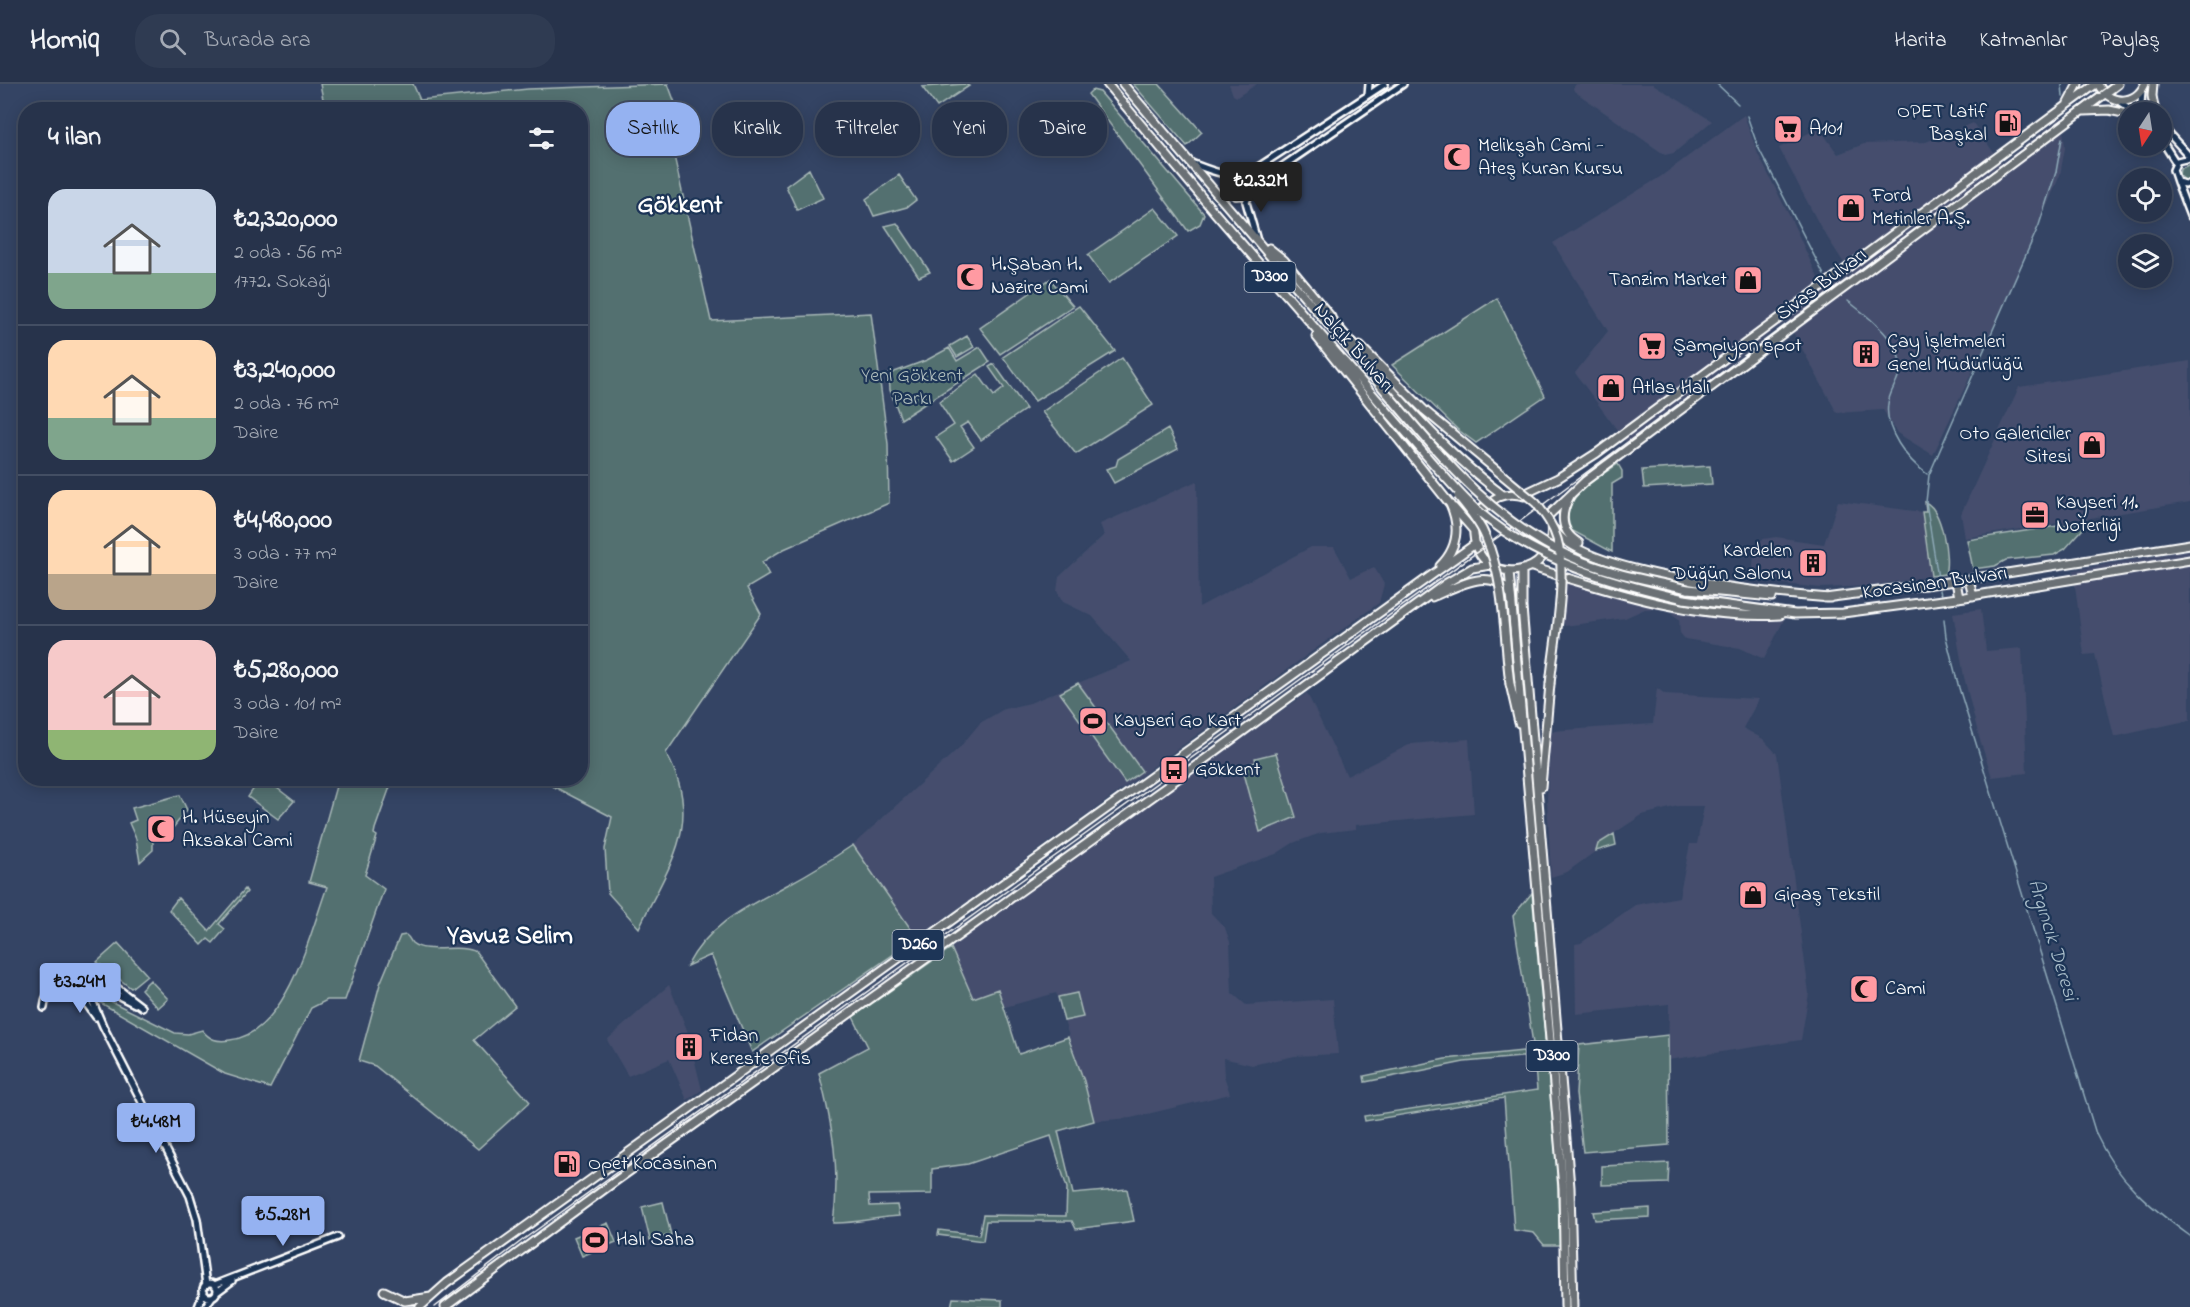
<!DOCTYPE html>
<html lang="tr">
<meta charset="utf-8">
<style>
body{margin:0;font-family:"Indie Flower",sans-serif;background:#2f3b52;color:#f1f3f6;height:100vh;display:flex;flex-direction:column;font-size:22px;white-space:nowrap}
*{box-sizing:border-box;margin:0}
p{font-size:20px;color:#a4aab5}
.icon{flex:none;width:33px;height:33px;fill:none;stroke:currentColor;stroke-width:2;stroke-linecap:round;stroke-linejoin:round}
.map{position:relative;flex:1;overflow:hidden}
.side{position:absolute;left:18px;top:18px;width:570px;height:684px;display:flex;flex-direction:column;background:#27334b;border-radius:24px;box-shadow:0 3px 15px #0003,0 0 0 2px #434e63}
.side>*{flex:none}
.banner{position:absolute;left:606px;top:18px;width:570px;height:54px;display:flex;gap:12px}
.needle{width:39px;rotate:192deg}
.controls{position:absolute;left:2118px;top:18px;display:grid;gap:12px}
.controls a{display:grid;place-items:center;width:54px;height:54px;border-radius:50%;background:#27334b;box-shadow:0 3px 15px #0003,0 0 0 2px #434e63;font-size:30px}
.price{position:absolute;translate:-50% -51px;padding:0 14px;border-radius:6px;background:#95b2f1;color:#111;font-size:20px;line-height:39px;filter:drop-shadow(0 2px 3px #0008)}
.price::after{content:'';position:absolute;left:50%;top:36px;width:18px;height:14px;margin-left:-9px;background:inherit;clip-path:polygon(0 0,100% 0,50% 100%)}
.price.selected{background:#222;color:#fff}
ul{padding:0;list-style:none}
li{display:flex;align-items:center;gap:18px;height:150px;padding:0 30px}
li+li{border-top:2px solid #434e63}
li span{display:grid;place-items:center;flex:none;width:168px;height:120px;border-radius:18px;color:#555}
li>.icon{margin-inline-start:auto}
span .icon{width:72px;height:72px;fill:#fffc;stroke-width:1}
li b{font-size:26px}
h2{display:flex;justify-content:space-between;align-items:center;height:72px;padding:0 30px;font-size:26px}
.pill{padding:0 21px;border-radius:24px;background:#27334b;box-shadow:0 3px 15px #0003,0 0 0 2px #434e63;font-size:21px;line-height:54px}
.pill.selected{background:#95b2f1;color:#111}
header{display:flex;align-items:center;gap:36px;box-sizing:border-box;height:84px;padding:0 30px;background:#27334b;border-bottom:2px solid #434e63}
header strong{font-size:28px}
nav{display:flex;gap:33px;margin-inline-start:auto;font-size:21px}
.search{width:420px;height:54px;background:#2f3b52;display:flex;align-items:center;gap:15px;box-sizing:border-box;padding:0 21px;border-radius:24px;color:#a4aab5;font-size:22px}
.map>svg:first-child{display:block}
.built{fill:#444e6d}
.green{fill:#52706f;stroke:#a8b8b7;stroke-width:1.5}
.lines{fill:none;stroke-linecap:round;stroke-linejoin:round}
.stream{stroke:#8faab9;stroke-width:1.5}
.tertiary-casing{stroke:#fff;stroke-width:10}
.trunk-casing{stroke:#fff;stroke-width:11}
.tertiary{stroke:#1d3557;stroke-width:5}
.trunk{stroke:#6a7074;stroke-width:7}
.tram{stroke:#fff;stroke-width:1.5}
.trunk-bridge-casing{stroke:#fff;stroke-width:11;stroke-linecap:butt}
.trunk-bridge{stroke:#6a7074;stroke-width:7}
.labels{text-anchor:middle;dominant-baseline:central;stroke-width:4.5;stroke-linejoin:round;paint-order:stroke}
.shield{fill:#1d3557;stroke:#bbc2cd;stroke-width:1.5}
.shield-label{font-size:18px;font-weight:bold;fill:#fff}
.poi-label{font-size:20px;fill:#fff;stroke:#1d3557;text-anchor:start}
.street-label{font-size:20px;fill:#fff;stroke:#1d3557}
.park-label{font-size:20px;fill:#b1bfbe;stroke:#1d3557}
.water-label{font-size:21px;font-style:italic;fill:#abbfcb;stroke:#1d3557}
.district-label{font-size:26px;font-weight:bold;fill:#fff;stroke:#1d3557}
</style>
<header>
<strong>Homiq</strong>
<div class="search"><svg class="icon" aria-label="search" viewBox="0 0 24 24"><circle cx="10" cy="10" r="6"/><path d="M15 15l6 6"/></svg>Burada ara</div>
<nav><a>Harita</a><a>Katmanlar</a><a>Paylaş</a></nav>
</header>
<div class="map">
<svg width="2190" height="1223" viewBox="0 0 2190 1223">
<rect width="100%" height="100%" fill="#344464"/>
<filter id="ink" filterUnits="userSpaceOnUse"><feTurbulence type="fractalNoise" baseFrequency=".0167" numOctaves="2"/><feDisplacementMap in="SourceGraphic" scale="12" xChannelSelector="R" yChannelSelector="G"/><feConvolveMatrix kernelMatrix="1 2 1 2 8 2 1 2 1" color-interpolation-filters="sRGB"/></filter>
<g filter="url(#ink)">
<path class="built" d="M1229 0H1257L1237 13 1233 11Z
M1576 0H1653L1712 37 1674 69 1665 71 1574 7 1573 4Z
M1744 31 1758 70 1792 137 1825 209 1851 190 1820 142 1779 64 1819 44 1838 70 1864 60 1926 58 1973 39 2001 79 2062 33 2065 64 2060 91 2017 193 1933 371 1897 349 1883 326 1837 329 1787 237 1626 358 1575 289 1608 247 1553 159 1660 93Z
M2190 277V418L1965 454 1961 430 2019 303Z
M1197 397 1199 523 1311 463H1334L1351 494 1374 483 1384 500 1379 519 917 854 853 761 960 663 980 639 1004 625 1030 619 1131 577 1092 532 1063 518 1057 507 1059 493 1104 451 1100 440Z
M1838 417 1922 428 1931 492 1872 502 1821 504 1785 500 1752 490 1755 462 1763 455 1776 453 1824 460Z
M2190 466V636L2114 653 2095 570 2084 571 2073 486Z
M1563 496 1657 520 1655 525H1645L1625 534 1565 542 1562 536Z
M1679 524 1772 533 1786 532 1764 575 1740 564 1685 555 1680 549 1679 535 1672 530Z
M1981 525 1986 567 2022 564 2027 689 1992 693 1979 653 1964 593 1953 529Z
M1657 604 1665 610 1759 615 1743 644 1763 655 1777 670 1809 909 1801 956 1668 976 1669 920 1576 930 1575 860 1581 859 1635 821 1679 813 1690 760H1697L1704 722H1678L1642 731 1598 760 1596 767 1567 788 1551 793 1547 715 1551 647 1653 640Z
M1307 609 1347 692 1411 660 1469 655 1474 730 1356 741V745L1321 749 1293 759 1276 770 1210 793 1211 829 1225 844 1230 858 1232 909 1246 921 1333 915 1338 970 1295 972 1252 981 1223 974 1224 992 1230 1010 1131 1034 1094 1037 1084 997 1064 937 1083 933 1077 909 1058 913 1056 909 1005 923 998 905 973 914 951 864 1083 766Z
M669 901 687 946 702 1006 687 1016 669 975 628 992 607 956Z"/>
<path class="green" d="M320 0H413L420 16 528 5 668 0 688 54 672 63 711 237 871 229 888 360 889 419 784 465 762 478 769 491 747 504 761 530 666 669C705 739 669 780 639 844L608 809 605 765 612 733 539 695 580 694V26L325 25Z
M965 0 969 2 937 23 922 3Z
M1133 0H1159L1202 48 1187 62Z
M1092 6 1100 8 1204 130 1200 140 1188 147 1088 10Z
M2190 80V97H2186L2179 91 2180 85Z
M809 85 823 114 797 126 786 102Z
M899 91 916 116 907 123 874 132 866 115Z
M1155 124 1178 152 1109 199 1088 171Z
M897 139 930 188 919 193 885 142Z
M1050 195 1073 222 1000 270 980 244Z
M1497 214 1545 312 1476 359 1457 345 1392 281Z
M1079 222 1115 267 1035 317 1003 273Z
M967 252 974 263 957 273 950 262Z
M980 263 990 278 901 335 890 306 889 290 927 276 949 264 957 277Z
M1122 274 1153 321 1076 370 1042 328Z
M994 280 1026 325 981 356 968 338 960 343 974 363 953 377 936 353 954 341 939 318 978 290 994 312 1004 304 989 283Z
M1168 345 1178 365 1114 399 1106 385 1116 382 1118 375Z
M1618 380 1622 387V394L1612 400V468L1571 446C1556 416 1597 394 1618 380Z
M1710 382 1712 400 1644 404 1642 386Z
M1925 418C1942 425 1950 474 1945 490L1931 492 1922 428H1926Z
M2090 437 2065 465 2054 471 2006 476 1995 482 1973 485 1967 456Z
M1078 599 1142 687 1125 699 1060 609Z
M1276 669 1296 733 1260 748 1242 682 1256 678 1255 674Z
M338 695H389L391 700 375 745 374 750 377 752 365 791 384 805 345 916H327L311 924 270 1004 225 990 94 915V909L175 949 188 950 202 946C210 956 217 958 230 956 287 950 310 849 327 803L309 798Z
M258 698 273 701 294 717 278 735 248 713Z
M180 711 187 726 173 744 170 735H153V766L140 778 136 755 129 739 136 736 132 724Z
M1614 750 1616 761 1596 767 1598 760Z
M853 761 917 854 752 968 711 871 687 882C710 838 749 822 789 800 811 788 832 775 853 761Z
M245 805 247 808 219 840 225 845 213 859 208 855 202 861 169 826 178 814 209 847Z
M1532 809 1557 1086 1560 1161H1544L1534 1149 1514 1146 1504 1014 1365 1037 1364 1032 1537 1006 1534 972 1464 978 1365 998 1364 992 1445 975 1534 966 1513 832Z
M406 851C409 853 410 856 412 859 426 871 460 859 476 868L515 922 474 956 530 1018 478 1065 375 982 359 977 380 900 400 852Z
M118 859 147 891 131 904 97 878Z
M951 864 973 914 998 905 1019 970 1068 953 1084 997 1094 1037 1058 1047 1073 1110 1127 1105 1134 1137 1076 1145 1072 1137H986L983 1157 938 1151 939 1146 979 1151 983 1131 1066 1132 1067 1104 1051 1052 968 1080 932 1085V1110L869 1111 870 1122 897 1121 899 1132C876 1133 855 1140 833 1139 841 1087 832 1039 819 989L868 963 853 933Z
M150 896 168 915 158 924 141 905Z
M1077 909 1083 933 1064 937 1058 913Z
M1668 951 1669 1061 1583 1068 1576 1010 1579 961Z
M1669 1079 1668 1099 1602 1101V1082Z
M663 1118 671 1151 650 1156 642 1123Z
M1650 1124V1133L1595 1136 1593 1128Z
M608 1139 616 1158 582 1172 574 1153Z
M953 1214 1002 1216V1223H951Z"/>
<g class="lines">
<path class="stream" d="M1717 0 1738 20
M2062 0 2063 13
M1747 32 1758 63 1824 191
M1848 217C1866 231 1903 258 1900 285 1899 297 1889 308 1888 320 1884 346 1907 376 1927 390
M1938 494 1926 418 1929 391 2039 141 2056 88 2062 54
M1940 506 1941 511
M1944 535 1946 553 1959 604 2096 1050C2117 1096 2150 1123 2190 1152"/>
<g class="tertiary-casing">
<path id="tertiary" d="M2142 6 2141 21 2147 28
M1368 11 1369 0
M2118 17 2135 28
M2162 42 2190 73
M2162 57 2176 79
M2190 74 2177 77 2173 86 2177 98 2190 101
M1191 79C1212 87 1227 94 1249 89L1385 0
M1249 89 1231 105 1232 110 1236 112 1244 111 1258 99 1403 0
M2177 98 2190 132
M1252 105 1246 118 1256 153
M70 897a9 9 0 1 1 18 0a9 9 0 1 1-18 0Z
M83 889 116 903 142 923
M87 900 101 903 135 920
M86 902 103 942 190 1112 197 1135 206 1201
M76 905 96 933
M49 915 57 903 70 899
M44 924C46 906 55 895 72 891
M203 1206a7 7 0 1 1 14 0a7 7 0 1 1-14 0Z
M214 1201 338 1153
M217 1208 232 1197
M198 1223 204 1207
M205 1223 212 1213"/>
</g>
<g class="trunk-casing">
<path id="trunk" d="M1107 0 1216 130 1436 383
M1123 0 1374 294
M2098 0C2109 21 2135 22 2145 0
M2153 0 2152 12 2155 28
M2068 19 2078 0
M2085 27 2109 26 2128 30
M2162 41V43
M1269 164 1284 176 1331 233
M1329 232C1382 295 1437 362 1503 411
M1316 252 1450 420C1460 442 1458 464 1440 482
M1360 262 1424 326
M1522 411 1558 394 1597 369 2096 0
M1524 412C1510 408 1496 411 1485 422 1477 429 1473 440 1474 451 1478 504 1558 496 1551 441
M1570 412C1560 430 1560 448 1579 459
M1454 424 1474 447
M1548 432 1585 397 2118 0
M1554 445C1582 491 1776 510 1830 514
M1532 483C1611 508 1696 536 1780 531
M1522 486V523L1570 1103 1573 1223
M1509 487 1563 1104 1565 1223
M1969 495 1973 512
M1956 497 1959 514
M1688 505 1772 513
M1432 513C1457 503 1491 481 1510 510
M1825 514 1963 496 2190 460
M1684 515 1795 530 1843 529 1965 513 2190 476
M1510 600 1519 639
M1541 703 1550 600
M384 1207 405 1217 431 1213
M420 1223 447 1199 1475 460
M445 1223 610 1101 1212 670 1445 500 1472 484 1491 481"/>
</g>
<use href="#tertiary" class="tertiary"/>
<use href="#trunk" class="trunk"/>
<path class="tram" d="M435 1223 524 1155 1541 422 2111 0"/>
<g class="trunk-bridge-casing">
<path id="trunk-bridge" d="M1374 294C1432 361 1486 434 1569 472 1607 489 1648 496 1688 505
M1424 326 1536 419C1545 431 1553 441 1557 455 1568 493 1554 560 1550 600
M1436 383C1450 398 1463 414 1478 427 1537 478 1610 498 1684 515
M1458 412C1468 425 1480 438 1486 454 1505 498 1504 553 1510 600"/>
</g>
<use href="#trunk-bridge" class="trunk-bridge"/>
</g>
</g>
<defs>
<g id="fuel-square" transform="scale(1.5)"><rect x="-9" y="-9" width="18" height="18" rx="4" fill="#ff9aa2" stroke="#1d3557"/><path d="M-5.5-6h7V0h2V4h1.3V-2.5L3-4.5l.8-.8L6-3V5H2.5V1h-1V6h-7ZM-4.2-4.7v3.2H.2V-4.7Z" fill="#111"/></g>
<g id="supermarket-square" transform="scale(1.5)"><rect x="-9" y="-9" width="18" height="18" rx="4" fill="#ff9aa2" stroke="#1d3557"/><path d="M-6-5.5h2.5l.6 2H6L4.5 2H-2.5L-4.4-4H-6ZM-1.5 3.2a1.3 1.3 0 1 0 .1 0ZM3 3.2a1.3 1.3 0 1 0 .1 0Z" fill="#111"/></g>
<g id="mosque-square" transform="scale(1.5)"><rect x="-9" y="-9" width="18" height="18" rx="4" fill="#ff9aa2" stroke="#1d3557"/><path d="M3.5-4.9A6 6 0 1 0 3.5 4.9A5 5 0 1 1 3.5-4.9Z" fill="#111"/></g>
<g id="shop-square" transform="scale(1.5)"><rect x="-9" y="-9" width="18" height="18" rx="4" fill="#ff9aa2" stroke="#1d3557"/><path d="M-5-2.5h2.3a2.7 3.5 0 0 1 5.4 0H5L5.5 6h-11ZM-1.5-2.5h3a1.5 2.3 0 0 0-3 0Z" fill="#111"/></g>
<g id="building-square" transform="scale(1.5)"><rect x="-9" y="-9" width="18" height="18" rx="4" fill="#ff9aa2" stroke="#1d3557"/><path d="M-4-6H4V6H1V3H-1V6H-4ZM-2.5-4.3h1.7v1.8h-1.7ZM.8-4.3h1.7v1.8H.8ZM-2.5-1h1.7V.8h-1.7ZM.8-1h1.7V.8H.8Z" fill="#111"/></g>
<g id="office-square" transform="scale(1.5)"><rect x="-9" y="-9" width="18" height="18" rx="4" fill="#ff9aa2" stroke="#1d3557"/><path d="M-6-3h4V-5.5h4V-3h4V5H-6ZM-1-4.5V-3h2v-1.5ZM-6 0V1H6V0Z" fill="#111"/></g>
<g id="stadium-square" transform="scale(1.5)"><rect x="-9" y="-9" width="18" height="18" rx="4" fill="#ff9aa2" stroke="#1d3557"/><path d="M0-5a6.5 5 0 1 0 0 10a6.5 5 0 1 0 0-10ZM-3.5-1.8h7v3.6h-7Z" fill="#111"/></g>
<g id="bus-square" transform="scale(1.5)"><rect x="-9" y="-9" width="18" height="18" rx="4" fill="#ff9aa2" stroke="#1d3557"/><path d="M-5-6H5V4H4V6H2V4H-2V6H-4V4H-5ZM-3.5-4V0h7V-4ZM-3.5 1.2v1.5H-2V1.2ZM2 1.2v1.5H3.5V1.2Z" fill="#111"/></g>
</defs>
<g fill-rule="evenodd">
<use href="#fuel-square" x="2008" y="39"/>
<use href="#supermarket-square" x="1788" y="45"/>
<use href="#mosque-square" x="1457" y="73"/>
<use href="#shop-square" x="1851" y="124"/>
<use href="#mosque-square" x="970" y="193"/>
<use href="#shop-square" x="1748" y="196"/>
<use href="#supermarket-square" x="1652" y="262"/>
<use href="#building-square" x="1866" y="270"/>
<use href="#shop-square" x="1611" y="304"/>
<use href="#shop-square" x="2092" y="361"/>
<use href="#office-square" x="2035" y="431"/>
<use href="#building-square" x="1813" y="479"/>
<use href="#stadium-square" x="1093" y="637"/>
<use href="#bus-square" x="1174" y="686"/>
<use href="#mosque-square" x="161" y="745"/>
<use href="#shop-square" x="1753" y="811"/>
<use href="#mosque-square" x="1864" y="905"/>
<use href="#building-square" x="689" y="963"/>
<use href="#fuel-square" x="567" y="1080"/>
<use href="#stadium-square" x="595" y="1156"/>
</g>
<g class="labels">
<g class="shield">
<rect x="1244.5" y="178" width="51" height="30" rx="4.5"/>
<rect x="892.5" y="846" width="51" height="30" rx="4.5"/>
<rect x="1526.5" y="957" width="51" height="30" rx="4.5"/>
</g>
<g class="shield-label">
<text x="1270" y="193">D300</text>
<text x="918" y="861">D260</text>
<text x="1552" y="972">D300</text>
</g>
<g class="poi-label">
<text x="1987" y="28" text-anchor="end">OPET Latif<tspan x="1987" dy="23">Başkal</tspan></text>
<text x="1809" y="45">A101</text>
<text x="1478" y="62">Melikşah Cami -<tspan x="1478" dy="23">Ateş Kuran Kursu</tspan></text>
<text x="1872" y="112">Ford<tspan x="1872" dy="23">Metinler A.Ş.</tspan></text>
<text x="991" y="181">H.Şaban H.<tspan x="991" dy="23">Nazire Cami</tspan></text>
<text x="1727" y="196" text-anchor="end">Tanzim Market</text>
<text x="1887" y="258">Çay İşletmeleri<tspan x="1887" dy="23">Genel Müdürlüğü</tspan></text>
<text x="1673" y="262">Şampiyon spot</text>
<text x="1632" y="304">Atlas Halı</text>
<text x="2071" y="350" text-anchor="end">Oto Galericiler<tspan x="2071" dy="23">Sitesi</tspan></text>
<text x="2056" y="419">Kayseri 11.<tspan x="2056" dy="23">Noterliği</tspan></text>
<text x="1792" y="467" text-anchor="end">Kardelen<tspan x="1792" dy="23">Düğün Salonu</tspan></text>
<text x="1114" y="637">Kayseri Go Kart</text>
<text x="1195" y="686">Gökkent</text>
<text x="182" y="734">H. Hüseyin<tspan x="182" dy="23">Aksakal Cami</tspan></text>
<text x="1774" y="811">Gipaş Tekstil</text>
<text x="1885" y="905">Cami</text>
<text x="710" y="952">Fidan<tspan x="710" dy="23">Kereste Ofis</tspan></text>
<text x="588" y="1080">Opet Kocasinan</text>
<text x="616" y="1156">Halı Saha</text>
</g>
<g class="street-label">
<text transform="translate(1822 201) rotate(-37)">Sivas Bulvarı</text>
<text transform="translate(1353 264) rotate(49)">Nalçık Bulvarı</text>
<text transform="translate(1935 500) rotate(-8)">Kocasinan Bulvarı</text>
</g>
<g class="park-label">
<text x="912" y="292">Yeni Gökkent<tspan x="912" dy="23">Parkı</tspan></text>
</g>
<g class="water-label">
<text transform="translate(2052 856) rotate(73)">Argıncık Deresi</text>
</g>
<g class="district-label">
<text x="680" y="122">Gökkent</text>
<text x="510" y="853">Yavuz Selim</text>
</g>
</g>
</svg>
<div class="controls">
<a><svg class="needle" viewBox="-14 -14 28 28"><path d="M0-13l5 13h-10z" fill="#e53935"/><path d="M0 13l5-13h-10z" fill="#a4aab5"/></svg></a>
<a><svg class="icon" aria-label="locate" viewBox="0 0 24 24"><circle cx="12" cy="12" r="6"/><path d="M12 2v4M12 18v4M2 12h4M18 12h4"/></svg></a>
<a><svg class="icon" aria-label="layers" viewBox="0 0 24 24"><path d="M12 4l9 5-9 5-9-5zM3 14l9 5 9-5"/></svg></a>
</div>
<b class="price selected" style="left:1261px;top:129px">₺2.32M</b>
<b class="price" style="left:80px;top:930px">₺3.24M</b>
<b class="price" style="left:156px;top:1070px">₺4.48M</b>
<b class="price" style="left:283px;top:1163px">₺5.28M</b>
<div class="banner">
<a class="pill selected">Satılık</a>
<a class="pill">Kiralık</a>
<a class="pill">Filtreler</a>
<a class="pill">Yeni</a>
<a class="pill">Daire</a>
</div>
<section class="side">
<h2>4 ilan<svg class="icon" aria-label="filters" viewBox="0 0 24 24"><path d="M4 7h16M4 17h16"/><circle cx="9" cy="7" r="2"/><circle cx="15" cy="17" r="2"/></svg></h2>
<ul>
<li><span style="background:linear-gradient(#c9d6e8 70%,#7fa58c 0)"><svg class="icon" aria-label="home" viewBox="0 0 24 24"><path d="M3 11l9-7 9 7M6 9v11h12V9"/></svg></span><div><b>₺2,320,000</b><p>2 oda · 56 m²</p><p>1772. Sokağı</p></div></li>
<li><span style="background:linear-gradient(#ffd9b3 65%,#7fa58c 0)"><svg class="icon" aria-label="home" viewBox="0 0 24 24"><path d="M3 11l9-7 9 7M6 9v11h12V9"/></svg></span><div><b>₺3,240,000</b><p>2 oda · 76 m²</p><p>Daire</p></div></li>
<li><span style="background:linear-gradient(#ffd9b3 70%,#b9a48a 0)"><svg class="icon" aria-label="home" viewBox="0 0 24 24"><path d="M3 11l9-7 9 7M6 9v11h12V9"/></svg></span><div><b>₺4,480,000</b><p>3 oda · 77 m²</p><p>Daire</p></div></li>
<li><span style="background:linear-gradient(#f6c9c9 75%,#8fb573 0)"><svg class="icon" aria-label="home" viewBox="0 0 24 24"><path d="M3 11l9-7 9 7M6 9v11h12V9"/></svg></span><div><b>₺5,280,000</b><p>3 oda · 101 m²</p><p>Daire</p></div></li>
</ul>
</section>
</div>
